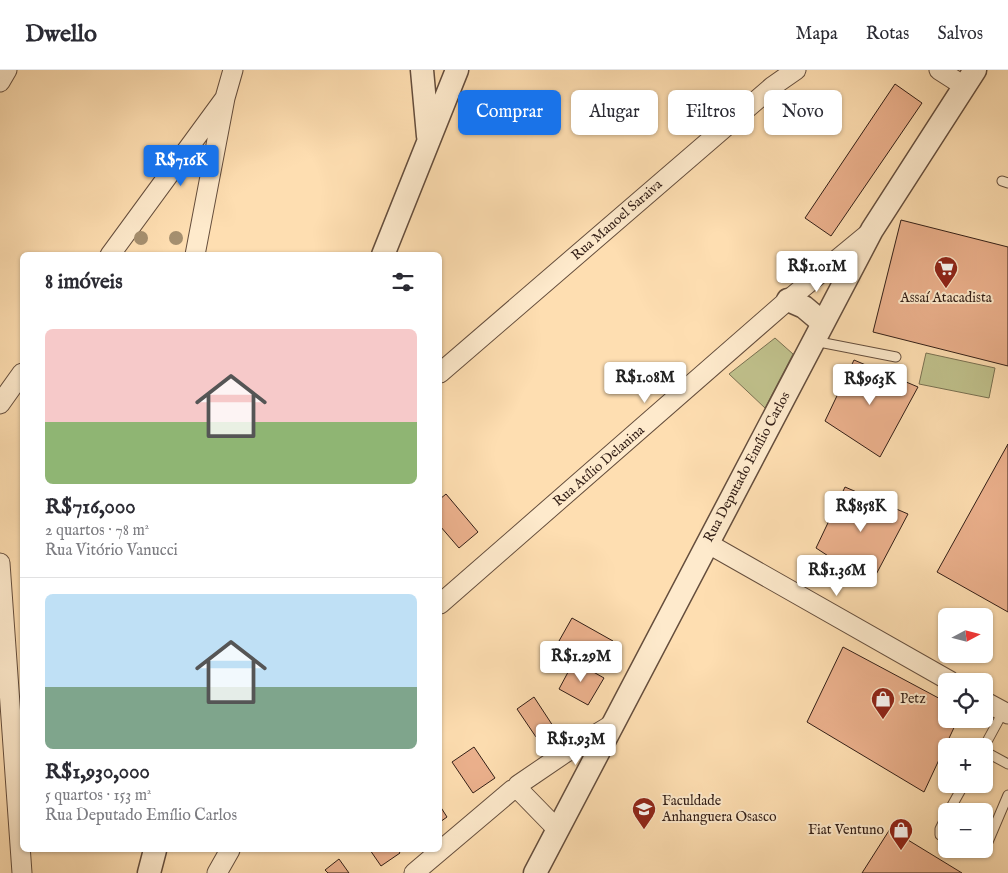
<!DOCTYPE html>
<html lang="pt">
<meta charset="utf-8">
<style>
body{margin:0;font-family:"IM FELL English",serif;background:#f2f2f3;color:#2b2b33;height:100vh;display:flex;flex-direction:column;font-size:19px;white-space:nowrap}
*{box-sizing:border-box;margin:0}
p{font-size:16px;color:#7c7c81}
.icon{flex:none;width:28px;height:28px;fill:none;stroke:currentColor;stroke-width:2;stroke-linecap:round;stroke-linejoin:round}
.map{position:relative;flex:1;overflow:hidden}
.side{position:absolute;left:20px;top:182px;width:422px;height:600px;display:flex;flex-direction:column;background:#fff;border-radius:8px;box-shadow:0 1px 4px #0004}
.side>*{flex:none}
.top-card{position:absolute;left:458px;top:20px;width:475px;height:45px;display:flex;gap:10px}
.needle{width:32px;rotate:83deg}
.controls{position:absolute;left:938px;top:538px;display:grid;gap:10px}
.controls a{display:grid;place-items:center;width:55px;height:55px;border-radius:8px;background:#fff;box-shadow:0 1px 4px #0004;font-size:25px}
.price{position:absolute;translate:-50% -42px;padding:0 11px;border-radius:5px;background:#fff;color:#222;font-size:16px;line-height:32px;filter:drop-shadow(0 1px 2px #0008)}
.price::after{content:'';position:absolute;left:50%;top:30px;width:15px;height:11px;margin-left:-8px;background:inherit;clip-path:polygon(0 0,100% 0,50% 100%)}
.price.selected{background:#1a73e8;color:#fff}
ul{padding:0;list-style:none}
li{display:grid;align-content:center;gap:10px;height:265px;padding:0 25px}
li+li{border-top:1px solid #e1e1e2}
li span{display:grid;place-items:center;height:155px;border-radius:8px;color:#555}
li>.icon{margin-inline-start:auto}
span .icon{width:90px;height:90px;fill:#fffc;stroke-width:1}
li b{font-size:21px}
h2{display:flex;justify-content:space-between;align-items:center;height:60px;padding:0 25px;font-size:21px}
.pill{padding:0 18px;border-radius:8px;background:#fff;box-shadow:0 1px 4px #0004;font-size:18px;line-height:45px}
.pill.selected{background:#1a73e8;color:#fff}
header{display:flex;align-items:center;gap:30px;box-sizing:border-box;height:70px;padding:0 25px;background:#fff;border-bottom:1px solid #e1e1e2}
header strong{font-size:24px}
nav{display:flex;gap:28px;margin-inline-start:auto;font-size:18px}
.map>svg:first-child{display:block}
.green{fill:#c0c18c;stroke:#797051}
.building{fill:#ecb18d;stroke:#321e16}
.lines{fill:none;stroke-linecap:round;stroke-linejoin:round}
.service-casing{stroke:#654e3d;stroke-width:11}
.minor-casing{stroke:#654e3d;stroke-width:21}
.tertiary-casing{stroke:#654e3d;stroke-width:25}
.service{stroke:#feeacc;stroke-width:9}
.minor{stroke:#feeacc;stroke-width:19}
.tertiary{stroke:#feeacc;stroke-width:22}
.tree{fill:#a58f6f}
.labels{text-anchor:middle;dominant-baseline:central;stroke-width:4;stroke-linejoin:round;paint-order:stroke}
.street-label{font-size:14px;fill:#321e16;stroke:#feeacc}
.poi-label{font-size:14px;fill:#321e16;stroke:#feeacc;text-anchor:start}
</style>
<header>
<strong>Dwello</strong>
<nav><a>Mapa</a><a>Rotas</a><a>Salvos</a></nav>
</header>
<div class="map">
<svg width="1008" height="803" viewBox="0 0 1008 803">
<rect width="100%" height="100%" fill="#fedeb1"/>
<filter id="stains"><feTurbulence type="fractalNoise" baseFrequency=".004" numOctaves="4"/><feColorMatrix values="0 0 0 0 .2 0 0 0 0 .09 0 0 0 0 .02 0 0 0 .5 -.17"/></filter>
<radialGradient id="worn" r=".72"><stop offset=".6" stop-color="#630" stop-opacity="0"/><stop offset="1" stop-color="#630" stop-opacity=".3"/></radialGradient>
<path class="green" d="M775 268 793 284 765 338 729 304Z
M926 283 995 298 989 328 919 314Z"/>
<path class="building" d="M895 14 922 33 831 166 805 148Z
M901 150 1008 177V296L873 262Z
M854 290 918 317 880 387 825 351Z
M1008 374V542L937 502Z
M845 417 908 444 871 514 816 478Z
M446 424 478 462 459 478 440 456V429Z
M572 548 613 571 601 594 559 571Z
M843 577 946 632V649H958L924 722 807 652Z
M574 591 604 608 588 635 559 619Z
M534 627 553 656 536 667 517 639Z
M474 677 495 708 473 723 452 692Z
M440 736 447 747 440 752Z
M890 759 962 803H862Z
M370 780H398L400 783 381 796Z
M339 789 349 803H328L325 800Z"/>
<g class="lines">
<g class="service-casing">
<path id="service" d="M1002 111 1008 113
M814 271 896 287
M984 677 1003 642
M984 681 1008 694
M949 741 964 714
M946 747 940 759V765L946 769
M969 779 980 782 985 779 1008 725"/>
</g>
<g class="minor-casing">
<path id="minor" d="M939 0 964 16
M0 12 7 0
M110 185 225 28
M195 185 225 28 233 0
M440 303 773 16 796 0
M0 334 22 303
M707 473 950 611
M0 493 22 803
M440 534 788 230 869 163
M984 631 1008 644
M516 719 518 715 565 683 613 654
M217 803 230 780
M414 803 512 720 516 719 520 721 558 760"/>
</g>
<g class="tertiary-casing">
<path id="tertiary" d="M422 0 428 66
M383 185 457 0
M788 230 804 237 823 253
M149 803 155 780
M535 803 872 160 975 0"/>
</g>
<use href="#service" class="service"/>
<use href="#minor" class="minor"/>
<use href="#tertiary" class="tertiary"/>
</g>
<g class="tree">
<circle cx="141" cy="168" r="7"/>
<circle cx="176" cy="168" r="7"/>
</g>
<defs>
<g id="supermarket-pin" transform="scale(1.25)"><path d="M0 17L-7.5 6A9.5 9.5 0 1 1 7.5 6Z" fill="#8f2418" stroke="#feeacc"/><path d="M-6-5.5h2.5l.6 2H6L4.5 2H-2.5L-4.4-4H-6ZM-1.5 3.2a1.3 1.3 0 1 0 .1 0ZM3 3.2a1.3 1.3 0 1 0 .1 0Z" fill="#fff"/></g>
<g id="shop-pin" transform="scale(1.25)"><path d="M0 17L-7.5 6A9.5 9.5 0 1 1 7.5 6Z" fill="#8f2418" stroke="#feeacc"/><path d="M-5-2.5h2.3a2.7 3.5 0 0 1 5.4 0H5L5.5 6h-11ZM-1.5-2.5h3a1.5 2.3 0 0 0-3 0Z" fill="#fff"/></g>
<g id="university-pin" transform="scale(1.25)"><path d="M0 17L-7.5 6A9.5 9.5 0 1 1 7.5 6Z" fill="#8f2418" stroke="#feeacc"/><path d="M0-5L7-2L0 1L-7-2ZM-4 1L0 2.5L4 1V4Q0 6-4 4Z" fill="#fff"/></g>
</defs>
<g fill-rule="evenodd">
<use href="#supermarket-pin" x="946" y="198"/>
<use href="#shop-pin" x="883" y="629"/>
<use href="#university-pin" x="644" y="739"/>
<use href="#shop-pin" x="901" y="760"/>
</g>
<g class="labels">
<g class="street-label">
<text transform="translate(617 150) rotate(-41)">Rua Manoel Saraiva</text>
<text transform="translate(599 396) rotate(-41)">Rua Atílio Delanina</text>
<text transform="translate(747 397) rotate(-62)">Rua Deputado Emílio Carlos</text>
</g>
<g class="poi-label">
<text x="946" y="228" text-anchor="middle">Assaí Atacadista</text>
<text x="900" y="629">Petz</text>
<text x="662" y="731">Faculdade<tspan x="662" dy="16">Anhanguera Osasco</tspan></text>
<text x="884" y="760" text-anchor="end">Fiat Ventuno</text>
</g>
</g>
<rect width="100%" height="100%" filter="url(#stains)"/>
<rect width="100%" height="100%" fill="url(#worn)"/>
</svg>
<div class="controls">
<a><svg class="needle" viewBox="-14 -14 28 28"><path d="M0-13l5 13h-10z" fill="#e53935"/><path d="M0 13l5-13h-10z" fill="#7c7c81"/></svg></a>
<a><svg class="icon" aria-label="locate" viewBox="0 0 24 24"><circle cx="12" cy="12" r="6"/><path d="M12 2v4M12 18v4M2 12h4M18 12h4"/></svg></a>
<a>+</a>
<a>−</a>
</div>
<b class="price selected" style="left:181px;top:117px">R$716K</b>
<b class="price" style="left:817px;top:223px">R$1.01M</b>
<b class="price" style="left:645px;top:334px">R$1.08M</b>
<b class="price" style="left:870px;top:336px">R$963K</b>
<b class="price" style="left:861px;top:463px">R$858K</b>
<b class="price" style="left:837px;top:527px">R$1.36M</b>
<b class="price" style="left:581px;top:613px">R$1.29M</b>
<b class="price" style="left:576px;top:696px">R$1.93M</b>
<div class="top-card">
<a class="pill selected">Comprar</a>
<a class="pill">Alugar</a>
<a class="pill">Filtros</a>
<a class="pill">Novo</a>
</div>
<section class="side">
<h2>8 imóveis<svg class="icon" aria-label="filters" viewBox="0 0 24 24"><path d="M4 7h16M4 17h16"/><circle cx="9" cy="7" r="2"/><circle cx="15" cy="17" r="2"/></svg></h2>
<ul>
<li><span style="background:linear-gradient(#f6c9c9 60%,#8fb573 0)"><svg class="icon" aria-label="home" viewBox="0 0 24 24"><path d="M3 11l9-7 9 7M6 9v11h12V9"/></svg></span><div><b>R$716,000</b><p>2 quartos · 78 m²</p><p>Rua Vitório Vanucci</p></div></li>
<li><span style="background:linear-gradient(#bfe0f5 60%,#7fa58c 0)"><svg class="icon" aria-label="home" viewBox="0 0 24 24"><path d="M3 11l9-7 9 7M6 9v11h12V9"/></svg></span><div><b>R$1,930,000</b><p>5 quartos · 153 m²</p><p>Rua Deputado Emílio Carlos</p></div></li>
</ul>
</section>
</div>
